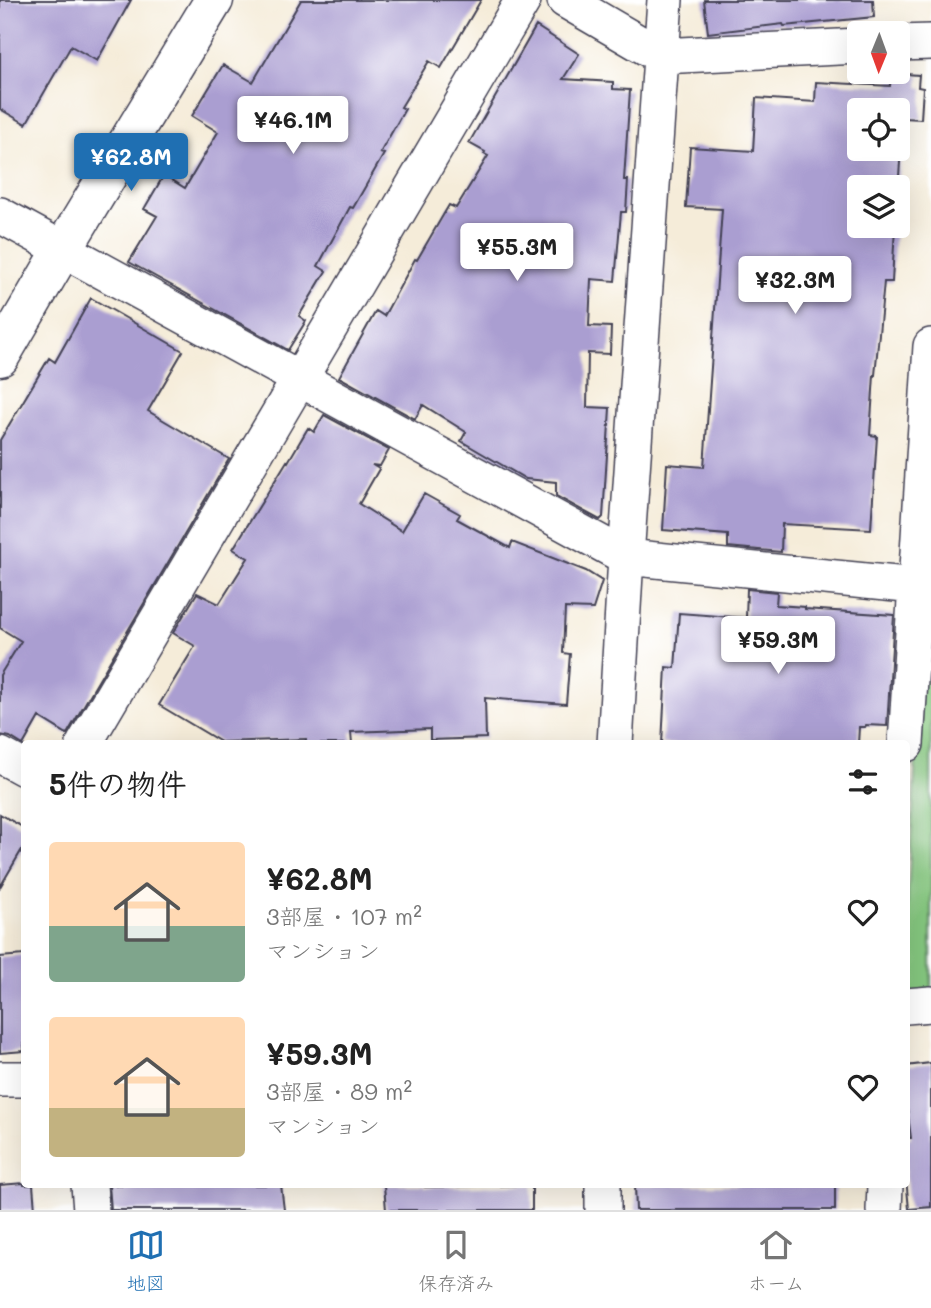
<!DOCTYPE html>
<html lang="ja">
<meta charset="utf-8">
<style>
body{margin:0;font-family:Mali,"Klee One",sans-serif;background:#f2f2f2;color:#222;height:100vh;display:flex;flex-direction:column;font-size:26px;white-space:nowrap}
*{box-sizing:border-box;margin:0}
p{font-size:23px;color:#767676}
.icon{flex:none;width:38px;height:38px;fill:none;stroke:currentColor;stroke-width:2;stroke-linecap:round;stroke-linejoin:round}
.map{position:relative;flex:1;overflow:hidden}
.details{position:absolute;left:21px;top:740px;width:889px;height:448px;display:flex;flex-direction:column;background:#fff;border-radius:7px;box-shadow:0 7px 28px #0002}
.details>*{flex:none}
.needle{width:46px;rotate:181deg}
.fabs{position:absolute;left:847px;top:21px;display:grid;gap:14px}
.fabs a{display:grid;place-items:center;width:63px;height:63px;border-radius:7px;background:#fff;box-shadow:0 7px 28px #0002;font-size:35px}
.price{position:absolute;translate:-50% -60px;padding:0 16px;border-radius:7px;background:#fff;color:#222;font-size:23px;line-height:46px;filter:drop-shadow(0 2px 4px #0008)}
.price::after{content:'';position:absolute;left:50%;top:42px;width:21px;height:16px;margin-left:-10px;background:inherit;clip-path:polygon(0 0,100% 0,50% 100%)}
.price.on{background:#1f6fb2;color:#fff}
ul{padding:0;list-style:none}
li{display:flex;align-items:center;gap:21px;height:175px;padding:0 28px}
li span{display:grid;place-items:center;flex:none;width:196px;height:140px;border-radius:7px;color:#555}
li>.icon{margin-inline-start:auto}
span .icon{width:84px;height:84px;fill:#fffc;stroke-width:1}
li b{font-size:30px}
h2{display:flex;justify-content:space-between;align-items:center;height:84px;padding:0 28px;font-size:30px}
.tab-bar{display:flex;justify-content:space-around;align-items:center;height:98px;border-top:2px solid #e0e0e0;background:#fff;font-size:19px;color:#767676}
.tab-bar a{display:grid;justify-items:center;gap:4px}
.tab-bar .on{color:#1f6fb2}
.map>svg:first-child{display:block}
.green{fill:#84c67e;stroke:#53745c;stroke-width:2}
.building{fill:#aa9ed1;fill-rule:evenodd}
.lines{fill:none;stroke-linecap:round;stroke-linejoin:round}
.minor-casing{stroke:#424053;stroke-width:38}
.tertiary-casing{stroke:#424053;stroke-width:41}
.minor{stroke:#fff;stroke-width:35}
.tertiary{stroke:#fff;stroke-width:38}
</style>
<div class="map">
<svg width="931" height="1210" viewBox="0 0 931 1210">
<rect width="100%" height="100%" fill="#fff"/>
<filter id="ink" filterUnits="userSpaceOnUse"><feTurbulence type="fractalNoise" baseFrequency=".0143" numOctaves="2"/><feDisplacementMap in="SourceGraphic" scale="14" xChannelSelector="R" yChannelSelector="G"/><feConvolveMatrix kernelMatrix="1 2 1 2 8 2 1 2 1" color-interpolation-filters="sRGB"/></filter>
<filter id="wash" filterUnits="userSpaceOnUse"><feTurbulence type="fractalNoise" baseFrequency=".00686" numOctaves="4" result="noise"/><feDisplacementMap in="SourceGraphic" scale="28" xChannelSelector="R" yChannelSelector="G"/><feGaussianBlur stdDeviation="1.57" result="paint"/><feColorMatrix in="noise" values="0 0 0 0 0 0 0 0 0 0 0 0 0 0 0 0 0 1.4 0 .05"/><feComposite in="paint" operator="in"/></filter>
<g filter="url(#wash)">
<rect width="100%" height="100%" fill="#f5ecd9"/>
<path class="green" d="M931 502V993L907 996V906Z"/>
<g id="blocks">
<path class="building" d="M0 0H131L97 61 71 46 26 124 0 109Z
M301 0H481L441 68 429 61 401 107 405 109 380 153 384 154 353 208 350 207 318 266 326 271 299 316 306 321 288 350 129 262 157 216 144 209 164 175 185 188 218 132 192 116 223 65 253 82Z
M704 0H873L874 17 784 26 783 24 708 33Z
M536 26 579 54 563 79 613 82V89L630 90 624 180H628L626 212H621L615 281 591 279 589 326 611 327 610 354 588 353 587 407 610 408 603 517 600 520 556 496V482L526 479 461 441 466 432 423 405 415 419 339 377 376 311 384 316 415 259 417 260 449 205 456 208 488 156 484 154 485 152 469 143Z
M891 73 919 75 918 87 923 88 921 119 903 118 898 191V187H859V226H895L892 282H884L875 375H874L870 435 877 436 871 529 782 524 781 552 728 547V535L663 530 667 464 704 467 712 353 722 209 686 207 690 147 753 151 756 98 815 102 816 82 890 86ZM859 110H898V149H859Z
M91 298 183 351 148 411 229 459 67 734 39 717 23 745 10 737 0 735V675L21 641 0 628V440L49 358 55 362Z
M324 415 389 450 380 466 372 465 379 469 359 504 402 531 424 494 460 514 457 519 510 548 512 542 586 571 602 581 593 609 565 608 563 653 570 654 566 704 485 698 486 738 430 740V729L351 732 352 744H306V739L221 742 159 705 195 646 173 633 197 593 219 604 248 558 233 549 287 461 288 462 308 428 314 432Z
M747 589 777 592 776 605 805 607V609L894 615 887 726 866 725 865 727H859L858 744H662L666 667 675 668 679 613 746 618Z
M0 814 24 828V846L0 887Z
M24 955V1051L0 1053V957Z
M931 1063V1207L909 1209 906 1178V1138H911L906 1101V1066Z
M24 1183V1185H33L35 1210H0V1185Z
M109 1185H281L284 1210H111Z
M384 1185H425V1187L532 1185V1210H386Z
M635 1185H835V1210H636Z"/>
</g>
</g>
<g filter="url(#ink)">
<use href="#blocks" fill-opacity="0" stroke="#424053" stroke-width="2"/>
<g class="lines">
<g class="minor-casing">
<path id="minor" d="M565 0 661 56 859 46
M898 43 931 42
M0 215 626 557 916 586
M84 744 523 0
M615 744 626 557 665 0
M906 744 931 346
M0 755 24 768
M906 1006 931 1004
M0 1079H24
M89 1185 91 1210
M603 1185V1210
M884 1210 885 1185"/>
</g>
<g class="tertiary-casing">
<path id="tertiary" d="M0 357 63 249 214 0"/>
</g>
<use href="#minor" class="minor"/>
<use href="#tertiary" class="tertiary"/>
</g>
</g>
</svg>
<div class="fabs">
<a><svg class="needle" viewBox="-14 -14 28 28"><path d="M0-13l5 13h-10z" fill="#e53935"/><path d="M0 13l5-13h-10z" fill="#767676"/></svg></a>
<a><svg class="icon" aria-label="locate" viewBox="0 0 24 24"><circle cx="12" cy="12" r="6"/><path d="M12 2v4M12 18v4M2 12h4M18 12h4"/></svg></a>
<a><svg class="icon" aria-label="layers" viewBox="0 0 24 24"><path d="M12 4l9 5-9 5-9-5zM3 14l9 5 9-5"/></svg></a>
</div>
<b class="price" style="left:293px;top:156px">¥46.1M</b>
<b class="price on" style="left:131px;top:193px">¥62.8M</b>
<b class="price" style="left:517px;top:283px">¥55.3M</b>
<b class="price" style="left:795px;top:316px">¥32.3M</b>
<b class="price" style="left:778px;top:676px">¥59.3M</b>
<section class="details">
<h2>5件の物件<svg class="icon" aria-label="filters" viewBox="0 0 24 24"><path d="M4 7h16M4 17h16"/><circle cx="9" cy="7" r="2"/><circle cx="15" cy="17" r="2"/></svg></h2>
<ul>
<li><span style="background:linear-gradient(#ffd9b3 60%,#7fa58c 0)"><svg class="icon" aria-label="home" viewBox="0 0 24 24"><path d="M3 11l9-7 9 7M6 9v11h12V9"/></svg></span><div><b>¥62.8M</b><p>3部屋 · 107 m²</p><p>マンション</p></div><svg class="icon" aria-label="heart" viewBox="0 0 24 24"><path d="M12 20l-8-8c-3-5 5-10 8-4 3-6 11-1 8 4z"/></svg></li>
<li><span style="background:linear-gradient(#ffd9b3 65%,#c2b280 0)"><svg class="icon" aria-label="home" viewBox="0 0 24 24"><path d="M3 11l9-7 9 7M6 9v11h12V9"/></svg></span><div><b>¥59.3M</b><p>3部屋 · 89 m²</p><p>マンション</p></div><svg class="icon" aria-label="heart" viewBox="0 0 24 24"><path d="M12 20l-8-8c-3-5 5-10 8-4 3-6 11-1 8 4z"/></svg></li>
</ul>
</section>
</div>
<nav class="tab-bar">
<a class="on"><svg class="icon" aria-label="map" viewBox="0 0 24 24"><path d="M3 6l6-2 6 2 6-2v14l-6 2-6-2-6 2zM9 4v14M15 6v14"/></svg>地図</a>
<a><svg class="icon" aria-label="saved" viewBox="0 0 24 24"><path d="M7 4h10v16l-5-4-5 4z"/></svg>保存済み</a>
<a><svg class="icon" aria-label="home" viewBox="0 0 24 24"><path d="M3 11l9-7 9 7M6 9v11h12V9"/></svg>ホーム</a>
</nav>
